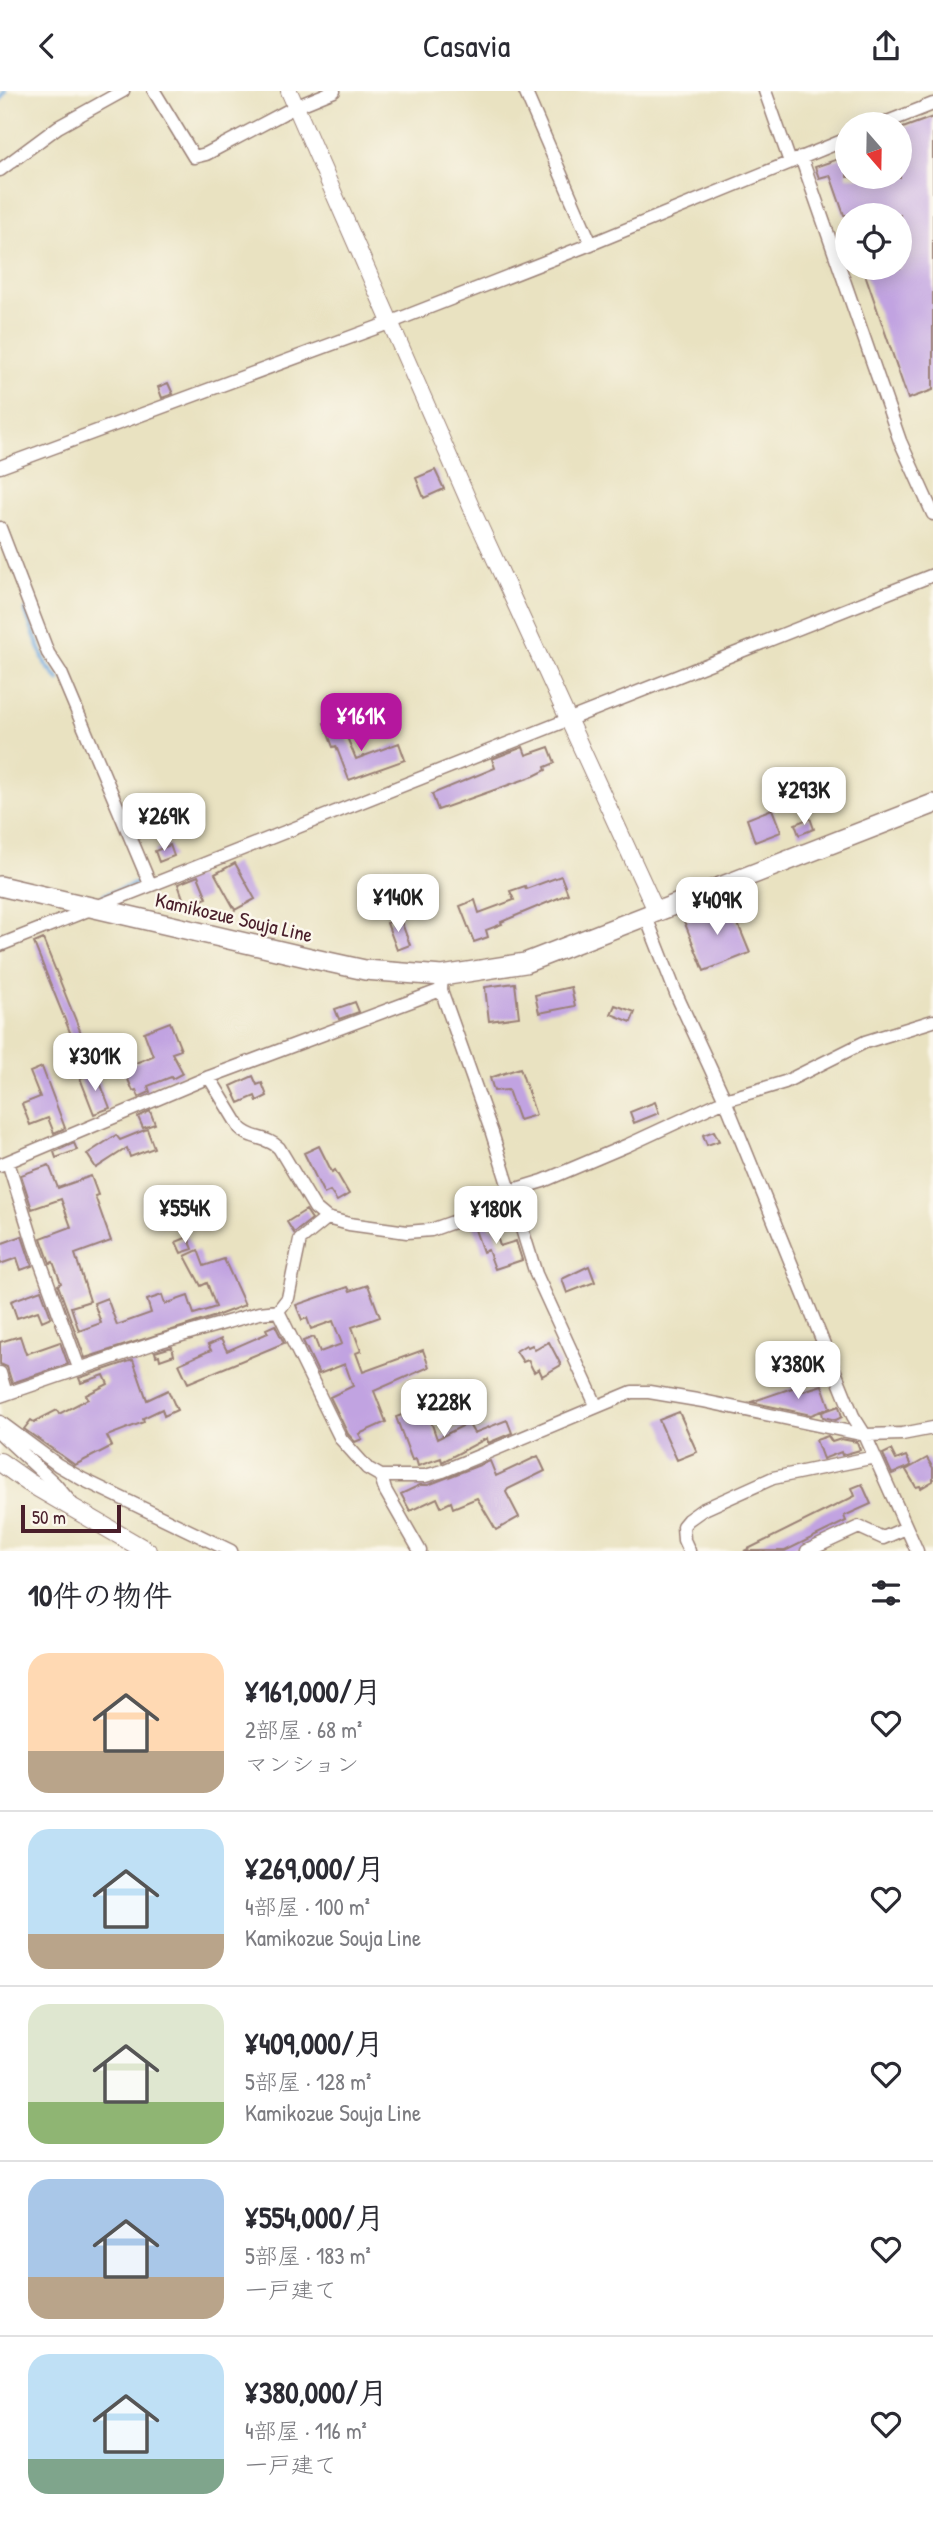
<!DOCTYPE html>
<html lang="ja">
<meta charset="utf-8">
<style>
body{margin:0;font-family:"Patrick Hand","Klee One",sans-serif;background:#f2f2f3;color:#2b2b33;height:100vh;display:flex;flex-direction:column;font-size:26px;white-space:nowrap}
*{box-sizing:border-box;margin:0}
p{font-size:23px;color:#7c7c81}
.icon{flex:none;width:38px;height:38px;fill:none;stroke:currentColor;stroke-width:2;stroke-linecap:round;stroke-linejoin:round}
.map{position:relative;height:1460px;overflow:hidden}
.panel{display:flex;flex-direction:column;background:#fff;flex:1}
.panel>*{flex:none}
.needle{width:46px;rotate:160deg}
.buttons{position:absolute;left:835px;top:21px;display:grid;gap:14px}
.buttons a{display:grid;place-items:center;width:77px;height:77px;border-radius:50%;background:#fff;box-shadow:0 4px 18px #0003;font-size:35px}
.scale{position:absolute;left:21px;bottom:18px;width:100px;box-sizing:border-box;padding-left:7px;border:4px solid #4a1f2b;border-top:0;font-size:19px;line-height:24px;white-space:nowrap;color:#4a1f2b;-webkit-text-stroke:5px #fbf7ec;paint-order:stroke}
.price{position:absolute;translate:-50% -60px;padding:0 16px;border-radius:14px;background:#fff;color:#222;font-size:23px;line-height:46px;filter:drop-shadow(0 2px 4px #0008)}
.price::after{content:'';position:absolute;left:50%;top:42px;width:21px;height:16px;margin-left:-10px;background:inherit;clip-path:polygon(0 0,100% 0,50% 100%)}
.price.on{background:#b5179e;color:#fff}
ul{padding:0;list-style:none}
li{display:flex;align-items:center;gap:21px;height:175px;padding:0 28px}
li+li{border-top:2px solid #e1e1e2}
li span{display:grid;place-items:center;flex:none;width:196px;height:140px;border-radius:21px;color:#555}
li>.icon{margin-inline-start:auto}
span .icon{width:84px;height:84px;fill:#fffc;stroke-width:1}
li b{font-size:30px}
h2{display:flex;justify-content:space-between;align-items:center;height:84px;padding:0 28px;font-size:30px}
header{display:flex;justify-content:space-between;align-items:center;height:91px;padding:0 28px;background:#fff;font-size:32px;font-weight:600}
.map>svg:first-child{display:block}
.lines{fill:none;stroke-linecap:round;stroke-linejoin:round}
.stream{stroke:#6ea8de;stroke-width:4.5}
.building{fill:#c1a3e1}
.minor-casing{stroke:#9a8076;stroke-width:15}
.tertiary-casing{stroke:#9a8076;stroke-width:18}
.secondary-casing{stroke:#9a8076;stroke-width:20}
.primary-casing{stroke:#9a8076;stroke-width:22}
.minor{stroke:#fff;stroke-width:12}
.tertiary{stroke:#fff;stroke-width:16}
.secondary{stroke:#fff;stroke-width:18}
.primary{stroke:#fff;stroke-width:19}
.labels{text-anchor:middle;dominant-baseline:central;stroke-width:5;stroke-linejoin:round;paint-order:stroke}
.street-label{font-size:21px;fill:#4a1f2b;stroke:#fbf7ec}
</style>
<header><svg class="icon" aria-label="back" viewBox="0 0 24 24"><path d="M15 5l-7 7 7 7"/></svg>Casavia<svg class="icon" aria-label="share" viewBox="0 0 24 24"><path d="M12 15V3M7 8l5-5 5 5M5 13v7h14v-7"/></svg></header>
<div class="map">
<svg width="933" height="1460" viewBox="0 0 933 1460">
<rect width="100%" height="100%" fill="#fbf7ec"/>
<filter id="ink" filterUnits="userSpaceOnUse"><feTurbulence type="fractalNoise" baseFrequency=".0143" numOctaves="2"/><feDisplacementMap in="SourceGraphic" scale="14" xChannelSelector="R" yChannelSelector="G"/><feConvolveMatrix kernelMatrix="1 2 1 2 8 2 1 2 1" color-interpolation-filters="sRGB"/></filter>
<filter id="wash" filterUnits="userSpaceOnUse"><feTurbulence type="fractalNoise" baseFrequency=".00686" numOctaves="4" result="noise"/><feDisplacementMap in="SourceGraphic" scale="28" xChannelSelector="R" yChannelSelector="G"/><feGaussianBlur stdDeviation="1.57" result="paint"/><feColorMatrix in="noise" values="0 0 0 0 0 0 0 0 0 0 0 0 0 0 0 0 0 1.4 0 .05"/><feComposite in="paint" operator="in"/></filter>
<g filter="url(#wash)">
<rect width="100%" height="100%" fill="#e9e2c1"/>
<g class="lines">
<path class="stream" d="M0 9 5 0
M25 519 46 574 59 589
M104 804 143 790 142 787
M0 846 59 823"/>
</g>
<g id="blocks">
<path class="building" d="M933 26V299L908 308 863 177H900V124H844L830 84 819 87 815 76 847 65V86H900V38Z
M168 292 173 303 162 307 158 296Z
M435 379 444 398 424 407 416 387Z
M339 627 356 668 399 652 405 669 349 689 336 655 333 656 324 632Z
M523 656 526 664 549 656 555 672 545 676 546 679 534 685 438 719 432 703 495 677 492 668Z
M772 718 781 741 755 751 747 728Z
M810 727 814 738 799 744 795 733Z
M170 754 174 765 159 771 155 760Z
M235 772 255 808 235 819 215 783Z
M198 785 207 807 191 813 184 810 178 793Z
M561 785 568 803 501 831 502 833 486 839 488 846 474 851 460 815 475 809 479 822 514 809 510 800 525 795 526 798Z
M729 811 750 862 704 880 684 830Z
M400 827 410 854 397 859 387 832Z
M43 848 89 962 80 966 34 852Z
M515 892 519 926 489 930 485 896Z
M571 896 575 915 539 922 535 904Z
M355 911 359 921 339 928 335 918Z
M615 914 635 921 631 931 611 923Z
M170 931 181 959 172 962 183 982 172 988 171 986 148 995 150 1001 139 1006 136 999 133 1000 123 977 153 965 144 941Z
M42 976 65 1037 54 1042 48 1027 30 1034 22 1013 40 1006 30 981Z
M520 977 536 1024 519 1029 508 999 494 1000 490 987Z
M96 981 110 1017 94 1023 80 987Z
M253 985 257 994 262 992 267 1005 257 1010 255 1005 239 1012 231 995Z
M655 1011 659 1022 634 1032 630 1021Z
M150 1020 155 1033 143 1037 138 1026Z
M147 1038 154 1057 130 1066 127 1057 96 1077 87 1063 116 1044 120 1049Z
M714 1040 719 1050 707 1054 703 1044Z
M74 1052 77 1059 56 1067 54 1061Z
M319 1055 332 1081 335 1079 349 1103 337 1110 330 1100 324 1103 304 1062Z
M49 1074 58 1097 91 1085 98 1104 95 1105 111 1150 75 1163 90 1210 71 1216 79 1240 101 1232 94 1212 107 1207 117 1234 151 1222 147 1209 162 1204 165 1213 188 1205 194 1223 216 1216 207 1192 201 1195 185 1165 198 1159 204 1175 224 1168 245 1214 216 1225 85 1267 58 1194 61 1192 53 1171 50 1172 41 1147 71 1136 61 1108 32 1118 21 1084Z
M306 1119 312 1128 294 1142 287 1131Z
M487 1128 490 1138 494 1136 500 1155 516 1150 522 1169 495 1178 488 1159 483 1161 473 1133Z
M22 1145 32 1175 21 1179 17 1167 0 1173V1153Z
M188 1146 193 1158 181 1162 176 1151Z
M589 1175 595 1191 567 1202 562 1188Z
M368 1194 380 1226 352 1236 361 1260 356 1262 363 1281 423 1259 429 1276 374 1300 386 1331 359 1343 362 1348 355 1351 348 1343 330 1306 353 1295 345 1273 319 1283 303 1250 314 1246 320 1261 342 1253 333 1230 311 1238 307 1227 302 1229 296 1214 348 1196 350 1200Z
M41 1199 51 1226 42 1230 38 1220 17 1227 11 1210Z
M275 1234 284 1252 188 1292 179 1273 211 1259 208 1254 221 1248 227 1260 268 1242 266 1238Z
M20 1245 26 1263 60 1251 68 1273 12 1292 7 1276 0 1273V1251Z
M549 1251 561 1274 542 1285 539 1278 534 1281 528 1269 523 1271 516 1260 526 1254 528 1256 532 1254 535 1259Z
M172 1256 174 1264 160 1269 159 1264 156 1265 155 1261Z
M133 1269 147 1309 168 1299 177 1319 164 1325 162 1318 143 1327 144 1331 107 1345 112 1355 75 1374 24 1338 31 1329 34 1331 57 1319 59 1323 88 1308 86 1304 108 1293 104 1284 81 1292 79 1287Z
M822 1294 830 1317 811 1324 751 1311 798 1295 800 1301Z
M839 1315 842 1326 836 1329 823 1326 822 1321Z
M679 1321 697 1361 677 1369 659 1329Z
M407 1322 410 1332 429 1325 437 1348 468 1332 474 1342 507 1329 512 1342 488 1352 487 1347 442 1371 441 1367 418 1375 416 1368 412 1369 396 1326Z
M828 1345 832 1351 841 1348 857 1351 860 1359 842 1364 841 1361 823 1368 816 1349Z
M891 1359 896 1369 906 1365 911 1375 892 1383 883 1363Z
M538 1365 545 1380 508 1398 506 1401 519 1426 496 1439 477 1407 453 1417 451 1411 441 1416 437 1407 410 1420 401 1403 420 1394H428L490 1370 496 1385Z
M927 1367 933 1377V1390L921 1397 920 1395 916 1396 906 1379Z
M862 1393 871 1413 844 1425 846 1430 785 1460H744L855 1405 852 1397Z"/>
</g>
</g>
<g filter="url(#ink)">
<use href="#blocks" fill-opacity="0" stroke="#9a8076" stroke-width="2"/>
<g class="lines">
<g class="minor-casing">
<path id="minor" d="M154 0 194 66 206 63 295 16 334 0
M525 0 591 153
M765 0 790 71
M882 33 933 13
M801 66 900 350 933 423
M0 79 58 36 123 0
M0 376 389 232 591 153 847 48
M0 437 48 562 61 582 150 793
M646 826 677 905 725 1009 853 1325 865 1344 917 1460
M0 854 933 484
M441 899 492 1042 536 1183 596 1314
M209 986 240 1037C251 1049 267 1045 279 1057L315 1117 327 1127 349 1133 407 1141 431 1139 498 1115 514 1113
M8 1071 34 1154 79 1277
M0 1074 209 986 441 899 442 885
M510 1100 543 1090 628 1054 725 1009 785 991 865 951 933 930
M278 1220 288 1207 300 1149 327 1127
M0 1282 6 1303
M0 1305 161 1250 259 1222 278 1220 341 1348 367 1377 381 1385H425L443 1380 632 1301H649L703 1310 865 1344 902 1343 933 1337
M0 1331 58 1374 82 1388 231 1460
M0 1342 54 1392 72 1413
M381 1385 385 1399 420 1460
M689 1460 684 1449 683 1435 688 1429 702 1419 773 1387 875 1366
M807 1460 859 1436 883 1447 906 1437"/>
</g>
<g class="tertiary-casing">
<path id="tertiary" d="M289 0 476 427 657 822"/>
</g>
<g class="secondary-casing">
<path id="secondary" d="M0 1371 28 1391 147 1460"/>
</g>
<g class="primary-casing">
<path id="primary" d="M0 795 319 869 365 879 442 885 525 872 933 713"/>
</g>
<use href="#minor" class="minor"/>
<use href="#tertiary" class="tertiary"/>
<use href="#secondary" class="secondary"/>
<use href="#primary" class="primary"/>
</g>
</g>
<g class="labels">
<g class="street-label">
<text transform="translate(234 826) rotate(13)">Kamikozue Souja Line</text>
</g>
</g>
</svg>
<div class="buttons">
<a><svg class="needle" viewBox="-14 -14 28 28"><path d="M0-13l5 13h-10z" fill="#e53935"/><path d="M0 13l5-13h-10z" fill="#7c7c81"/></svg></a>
<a><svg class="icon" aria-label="locate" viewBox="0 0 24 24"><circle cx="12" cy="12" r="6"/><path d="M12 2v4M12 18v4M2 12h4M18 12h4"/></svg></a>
</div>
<div class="scale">50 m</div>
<b class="price on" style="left:361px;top:662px">¥161K</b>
<b class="price" style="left:804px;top:736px">¥293K</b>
<b class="price" style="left:164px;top:762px">¥269K</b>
<b class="price" style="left:398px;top:843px">¥140K</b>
<b class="price" style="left:717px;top:846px">¥409K</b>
<b class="price" style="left:95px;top:1002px">¥301K</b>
<b class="price" style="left:185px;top:1154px">¥554K</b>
<b class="price" style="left:496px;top:1155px">¥180K</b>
<b class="price" style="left:798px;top:1310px">¥380K</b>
<b class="price" style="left:444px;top:1348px">¥228K</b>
</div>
<section class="panel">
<h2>10件の物件<svg class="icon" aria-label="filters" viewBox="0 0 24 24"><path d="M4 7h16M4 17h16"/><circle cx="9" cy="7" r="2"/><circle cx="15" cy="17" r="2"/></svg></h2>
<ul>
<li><span style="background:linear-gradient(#ffd9b3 70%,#b9a48a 0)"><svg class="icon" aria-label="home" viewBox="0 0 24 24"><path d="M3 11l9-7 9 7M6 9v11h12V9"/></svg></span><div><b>¥161,000/月</b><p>2部屋 · 68 m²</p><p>マンション</p></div><svg class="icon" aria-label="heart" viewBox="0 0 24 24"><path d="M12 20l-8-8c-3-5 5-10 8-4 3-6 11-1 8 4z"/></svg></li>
<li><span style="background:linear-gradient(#bfe0f5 75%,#b9a48a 0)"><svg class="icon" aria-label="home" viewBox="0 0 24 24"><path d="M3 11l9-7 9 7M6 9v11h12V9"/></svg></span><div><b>¥269,000/月</b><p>4部屋 · 100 m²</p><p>Kamikozue Souja Line</p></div><svg class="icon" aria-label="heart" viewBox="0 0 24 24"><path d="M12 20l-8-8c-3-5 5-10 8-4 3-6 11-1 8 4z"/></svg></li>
<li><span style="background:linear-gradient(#dfe7d0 70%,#8fb573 0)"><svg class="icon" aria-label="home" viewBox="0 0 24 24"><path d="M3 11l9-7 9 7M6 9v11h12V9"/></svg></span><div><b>¥409,000/月</b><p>5部屋 · 128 m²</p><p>Kamikozue Souja Line</p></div><svg class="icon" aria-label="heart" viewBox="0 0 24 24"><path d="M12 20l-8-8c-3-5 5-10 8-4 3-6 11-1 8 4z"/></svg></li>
<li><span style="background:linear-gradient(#a9c7e8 70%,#b9a48a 0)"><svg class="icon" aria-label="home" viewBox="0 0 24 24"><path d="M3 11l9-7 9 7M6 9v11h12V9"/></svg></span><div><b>¥554,000/月</b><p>5部屋 · 183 m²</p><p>一戸建て</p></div><svg class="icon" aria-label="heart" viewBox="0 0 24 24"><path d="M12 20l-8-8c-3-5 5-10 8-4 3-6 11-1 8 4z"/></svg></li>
<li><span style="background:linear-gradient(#bfe0f5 75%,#7fa58c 0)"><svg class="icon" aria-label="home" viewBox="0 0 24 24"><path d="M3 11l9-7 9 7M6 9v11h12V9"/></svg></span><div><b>¥380,000/月</b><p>4部屋 · 116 m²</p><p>一戸建て</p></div><svg class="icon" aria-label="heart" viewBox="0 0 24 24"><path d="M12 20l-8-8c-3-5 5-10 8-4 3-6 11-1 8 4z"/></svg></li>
</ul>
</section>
